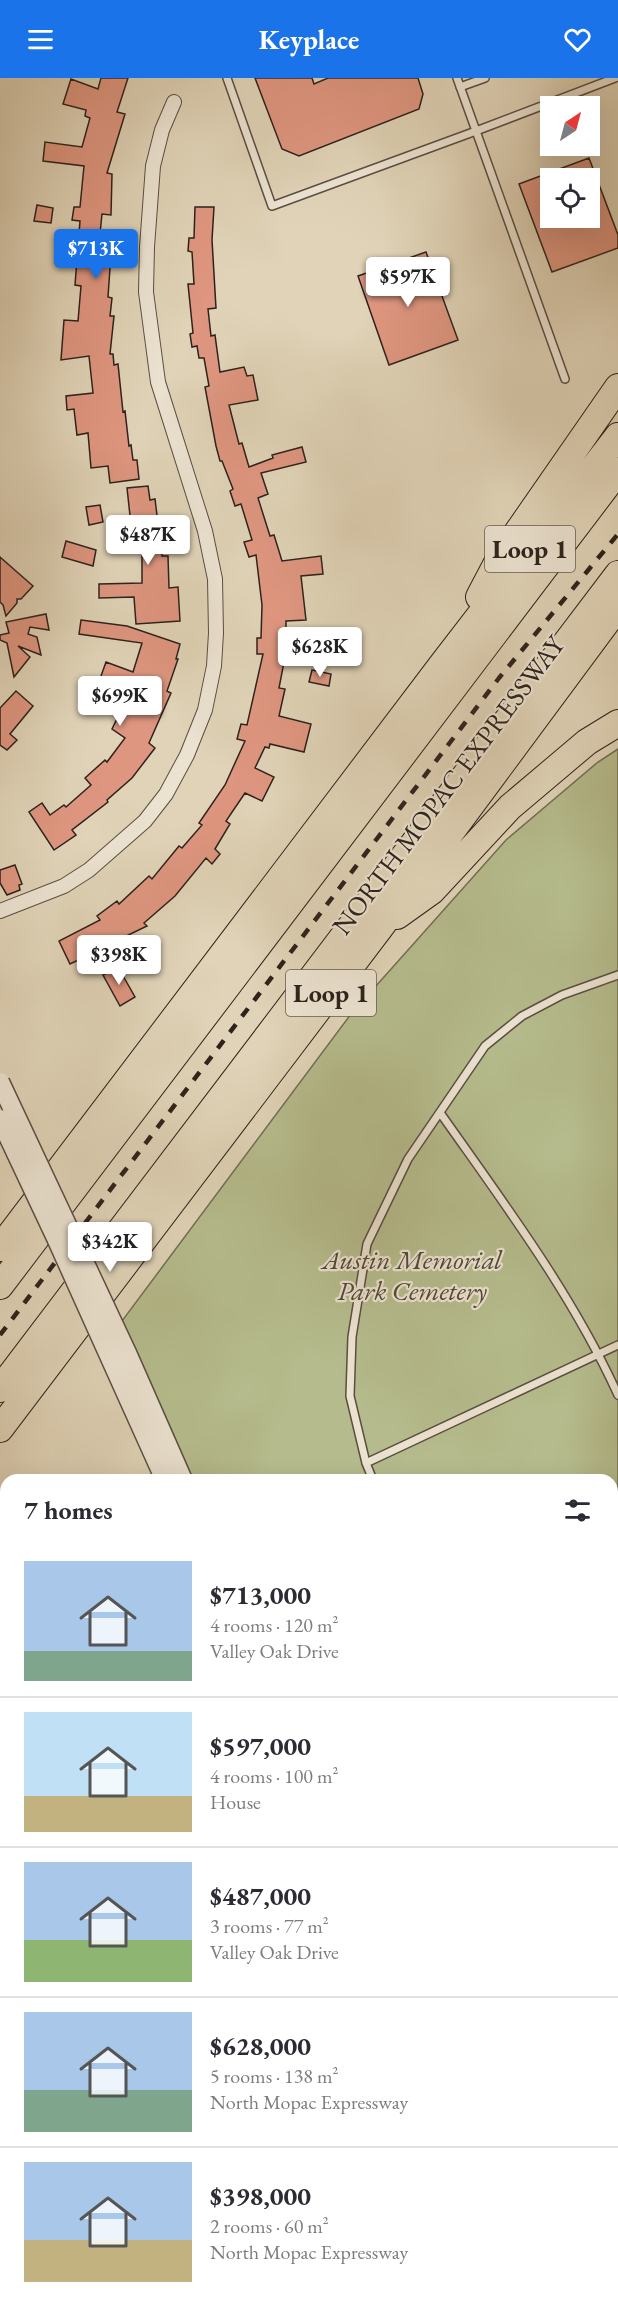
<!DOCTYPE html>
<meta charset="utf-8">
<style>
body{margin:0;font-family:"EB Garamond",serif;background:#f2f2f3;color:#2b2b33;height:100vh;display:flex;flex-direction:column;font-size:22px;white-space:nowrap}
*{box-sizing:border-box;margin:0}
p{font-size:20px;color:#7c7c81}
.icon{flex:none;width:33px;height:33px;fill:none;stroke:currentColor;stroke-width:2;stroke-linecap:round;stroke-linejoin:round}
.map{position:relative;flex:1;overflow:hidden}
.drawer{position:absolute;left:0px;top:1396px;width:618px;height:836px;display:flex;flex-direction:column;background:#fff;border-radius:18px 18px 0 0;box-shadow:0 6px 24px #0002}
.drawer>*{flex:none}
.needle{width:39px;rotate:36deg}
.fabs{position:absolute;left:540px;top:18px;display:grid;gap:12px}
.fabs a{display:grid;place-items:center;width:60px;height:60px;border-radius:0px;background:#fff;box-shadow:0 6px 24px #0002;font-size:30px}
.price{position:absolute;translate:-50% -51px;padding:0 14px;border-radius:6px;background:#fff;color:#222;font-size:20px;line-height:39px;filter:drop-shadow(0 2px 3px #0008)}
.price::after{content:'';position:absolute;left:50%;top:36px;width:18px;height:14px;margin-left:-9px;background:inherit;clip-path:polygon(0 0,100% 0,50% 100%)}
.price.selected{background:#1a73e8;color:#fff}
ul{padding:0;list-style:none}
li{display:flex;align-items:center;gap:18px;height:150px;padding:0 24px}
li+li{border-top:2px solid #e1e1e2}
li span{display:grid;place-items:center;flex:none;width:168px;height:120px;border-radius:0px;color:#555}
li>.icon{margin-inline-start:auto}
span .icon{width:72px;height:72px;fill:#fffc;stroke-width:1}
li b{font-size:26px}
h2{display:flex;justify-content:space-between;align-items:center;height:72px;padding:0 24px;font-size:26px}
header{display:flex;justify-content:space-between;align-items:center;height:78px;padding:0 24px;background:#1a73e8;color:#fff;font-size:27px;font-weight:700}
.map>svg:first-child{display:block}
.green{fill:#b5bb8c;stroke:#716e54;stroke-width:1.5}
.building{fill:#df9680;stroke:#2d221c;stroke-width:1.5;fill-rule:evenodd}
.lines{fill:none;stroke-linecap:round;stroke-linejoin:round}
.service-casing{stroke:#5a4e43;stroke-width:10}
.minor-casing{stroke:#5a4e43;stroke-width:16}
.tertiary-casing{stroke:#5a4e43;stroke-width:21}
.motorway-casing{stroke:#2d221c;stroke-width:28}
.service{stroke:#ebe2d0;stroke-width:7}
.minor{stroke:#ebe2d0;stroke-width:14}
.tertiary{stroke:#ebe2d0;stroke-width:18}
.motorway{stroke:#e0d3b7;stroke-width:26}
.rail{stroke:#2d221c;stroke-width:4.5;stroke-dasharray:10 10;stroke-linecap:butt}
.tertiary-bridge-casing{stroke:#5a4e43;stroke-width:21;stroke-linecap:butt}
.tertiary-bridge{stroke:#ebe2d0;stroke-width:18}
.labels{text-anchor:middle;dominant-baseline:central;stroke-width:4.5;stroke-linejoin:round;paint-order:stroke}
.shield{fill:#ebe2d0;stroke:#665c52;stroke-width:1.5}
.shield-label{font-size:26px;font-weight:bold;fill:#2d221c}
.street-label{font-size:27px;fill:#2d221c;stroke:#ebe2d0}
.park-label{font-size:27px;font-style:italic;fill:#4f4838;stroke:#ebe2d0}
</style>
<header><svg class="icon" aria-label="menu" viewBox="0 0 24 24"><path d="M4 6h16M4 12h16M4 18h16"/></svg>Keyplace<svg class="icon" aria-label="heart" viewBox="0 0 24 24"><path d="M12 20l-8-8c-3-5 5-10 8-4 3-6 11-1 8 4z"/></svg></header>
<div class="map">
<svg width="618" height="2231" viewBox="0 0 618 2231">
<rect width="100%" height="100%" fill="#e0d3b7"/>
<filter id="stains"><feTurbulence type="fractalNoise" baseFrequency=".00333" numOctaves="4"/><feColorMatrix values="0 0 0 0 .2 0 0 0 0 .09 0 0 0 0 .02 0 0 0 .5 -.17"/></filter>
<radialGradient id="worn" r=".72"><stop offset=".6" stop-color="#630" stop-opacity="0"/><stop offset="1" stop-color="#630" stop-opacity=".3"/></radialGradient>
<path class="green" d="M618 671V2231H577L574 2226H612V1402H192L119 1247 351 936 506 762 598 684Z"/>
<path class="building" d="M101 0H128L117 34 125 36 107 95 112 96 111 137 102 136 98 176H111L108 219 112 220 110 238H114L110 276H113L114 287 118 286 123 334 125 333 129 368 131 367 133 382H137L139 401 110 405 108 388 91 390 88 355 77 357 74 331 67 332 66 318 93 315 89 278 61 282 64 242 78 243 81 208 75 207 80 143 72 142 74 129H80L84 88 43 83 45 64 82 69 90 40 85 38 86 32 63 26 71 1 98 11Z
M255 0H312L314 6 328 0H418L423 16 419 31 299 78 282 71Z
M589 80 618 157V170L552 194 519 106ZM550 100H590V140H550Z
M37 127 53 130 51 145 34 143Z
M195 129H214L212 162 216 230 208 231 211 258 215 257 220 294 244 289 247 298 253 297 258 322 229 327 239 366 242 365 249 389 273 380 272 377 302 369 306 384 261 395 268 416 258 420 270 458 274 457 282 483 321 478 323 496 301 498 306 542 286 543V574L279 610 285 611 279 638 311 646 304 674 270 666 269 670 265 669 255 690 274 699 262 723 245 715 226 743 230 746 215 771 220 776 212 786 206 780 175 818 144 845 147 848 116 863 114 860 83 876 85 879 70 886 59 863 100 842 97 838 117 823 119 826 149 798 152 801 179 768 182 770 202 747 199 745 225 707 245 663 237 661 241 646 247 647 263 576H257V560H261L262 527 256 477 249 479 244 464 252 462 241 426 235 428 230 413 233 411 222 383H220L216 368 205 309 209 308 204 280H199L197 268 192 269 190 256 193 255 188 206H194L192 174 188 173 189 160H194Z
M426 174 458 262 389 287 358 198Z
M148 408 150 422 155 421 160 462H162V478H168L169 510 178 509 180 543 136 546 134 519 99 520V506L142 505V465H133L127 410Z
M100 427 103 444 89 447 86 429Z
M66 463 96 472 93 488 62 479Z
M0 479 33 508 21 521H17V525L6 538 3 527 0 524Z
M46 536 49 552 30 549 28 556 37 559 41 577 18 568 30 579 14 599 7 565 0 562V557L9 555 6 544Z
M81 542 127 548 180 566 176 581H178L167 613 171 615 149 665 155 670 132 700 107 722 108 724 72 752 76 757 54 772 29 734 42 725 50 737 64 727 66 729 91 707 85 700 105 682 107 684 125 660 112 651 132 610 101 598 106 584 133 594 142 565 79 556Z
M312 592 331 596 329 608 309 604Z
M16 613 33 628 10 656 17 662 7 672 0 667V630Z
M15 787 22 806 19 807 20 812 7 817 0 805V792Z
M118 889 135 919 120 928 103 897Z"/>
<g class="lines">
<g class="service-casing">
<path id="service" d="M227 0 272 128 476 53 615 0
M457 0 565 301
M460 9 485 0
M441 1036C505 1127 572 1216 618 1317
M366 1385 618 1267
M373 1402 366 1385 350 1318 352 1259 367 1166 408 1081 485 968 522 938 562 917 618 897
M612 1827 618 1833
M612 1964 618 1961"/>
</g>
<g class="minor-casing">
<path id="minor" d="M0 833 64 808 89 792 145 743 166 716 187 677 205 632 214 588 216 555 215 501 205 453 158 304 146 214 147 169 153 88 162 52 174 24
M0 1577 6 1569
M0 1940 6 1933
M56 2231 60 2226
M334 2231 338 2226"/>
</g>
<g class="tertiary-casing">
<path id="tertiary" d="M553 2226 556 2231"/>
</g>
<g class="motorway-casing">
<path id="motorway" d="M479 519 500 479 618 309
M397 838 432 813 510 729 587 664 618 645
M0 1170 443 585 618 358
M0 1208 618 393
M0 1311 618 496
M0 1351 380 850 618 529"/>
</g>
<use href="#service" class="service"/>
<use href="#minor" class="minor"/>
<use href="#tertiary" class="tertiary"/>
<use href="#motorway" class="motorway"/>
<path class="rail" d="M0 1257 499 600 618 456"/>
<g class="tertiary-bridge-casing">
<path id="tertiary-bridge" d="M0 1004 128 1277 183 1402
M0 1041 56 1160 165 1402"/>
</g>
<use href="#tertiary-bridge" class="tertiary-bridge"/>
</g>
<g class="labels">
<g class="shield">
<rect x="485" y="448" width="90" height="46" rx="4.5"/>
<rect x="286" y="892" width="90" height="46" rx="4.5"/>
</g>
<g class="shield-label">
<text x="530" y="471">Loop 1</text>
<text x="331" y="915">Loop 1</text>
</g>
<g class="street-label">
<text transform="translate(448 707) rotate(-53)">NORTH MOPAC EXPRESSWAY</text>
</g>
<g class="park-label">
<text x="412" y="1181">Austin Memorial<tspan x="412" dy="31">Park Cemetery</tspan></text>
</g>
</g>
<rect width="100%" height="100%" filter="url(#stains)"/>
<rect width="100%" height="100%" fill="url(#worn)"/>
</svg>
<div class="fabs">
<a><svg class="needle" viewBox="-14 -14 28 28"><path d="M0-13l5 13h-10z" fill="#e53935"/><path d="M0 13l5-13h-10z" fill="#7c7c81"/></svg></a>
<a><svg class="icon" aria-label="locate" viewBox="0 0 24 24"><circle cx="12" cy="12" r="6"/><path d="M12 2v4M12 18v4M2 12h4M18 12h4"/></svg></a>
</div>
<b class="price selected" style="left:96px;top:202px">$713K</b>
<b class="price" style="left:408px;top:230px">$597K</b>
<b class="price" style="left:148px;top:488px">$487K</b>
<b class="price" style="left:320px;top:600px">$628K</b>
<b class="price" style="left:120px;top:649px">$699K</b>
<b class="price" style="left:119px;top:908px">$398K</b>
<b class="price" style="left:110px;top:1195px">$342K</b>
<section class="drawer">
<h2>7 homes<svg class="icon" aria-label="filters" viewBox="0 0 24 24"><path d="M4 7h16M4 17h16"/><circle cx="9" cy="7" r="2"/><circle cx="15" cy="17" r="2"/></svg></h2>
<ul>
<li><span style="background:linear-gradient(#a9c7e8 75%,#7fa58c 0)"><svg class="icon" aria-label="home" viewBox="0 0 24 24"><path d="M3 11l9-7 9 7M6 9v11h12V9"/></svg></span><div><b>$713,000</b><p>4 rooms · 120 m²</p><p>Valley Oak Drive</p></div></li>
<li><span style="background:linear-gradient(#bfe0f5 70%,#c2b280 0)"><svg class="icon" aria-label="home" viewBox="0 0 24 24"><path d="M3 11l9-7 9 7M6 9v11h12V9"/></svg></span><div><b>$597,000</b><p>4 rooms · 100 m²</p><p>House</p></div></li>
<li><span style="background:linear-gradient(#a9c7e8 65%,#8fb573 0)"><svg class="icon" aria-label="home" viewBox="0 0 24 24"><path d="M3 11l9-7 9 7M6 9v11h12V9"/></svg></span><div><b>$487,000</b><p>3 rooms · 77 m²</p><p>Valley Oak Drive</p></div></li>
<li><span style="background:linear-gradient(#a9c7e8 65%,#7fa58c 0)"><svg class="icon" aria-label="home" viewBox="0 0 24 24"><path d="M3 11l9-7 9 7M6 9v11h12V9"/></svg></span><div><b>$628,000</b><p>5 rooms · 138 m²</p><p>North Mopac Expressway</p></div></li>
<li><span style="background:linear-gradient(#a9c7e8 65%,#c2b280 0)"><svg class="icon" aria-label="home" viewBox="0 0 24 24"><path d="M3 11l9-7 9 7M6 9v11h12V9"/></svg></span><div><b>$398,000</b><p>2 rooms · 60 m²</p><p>North Mopac Expressway</p></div></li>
</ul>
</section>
</div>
